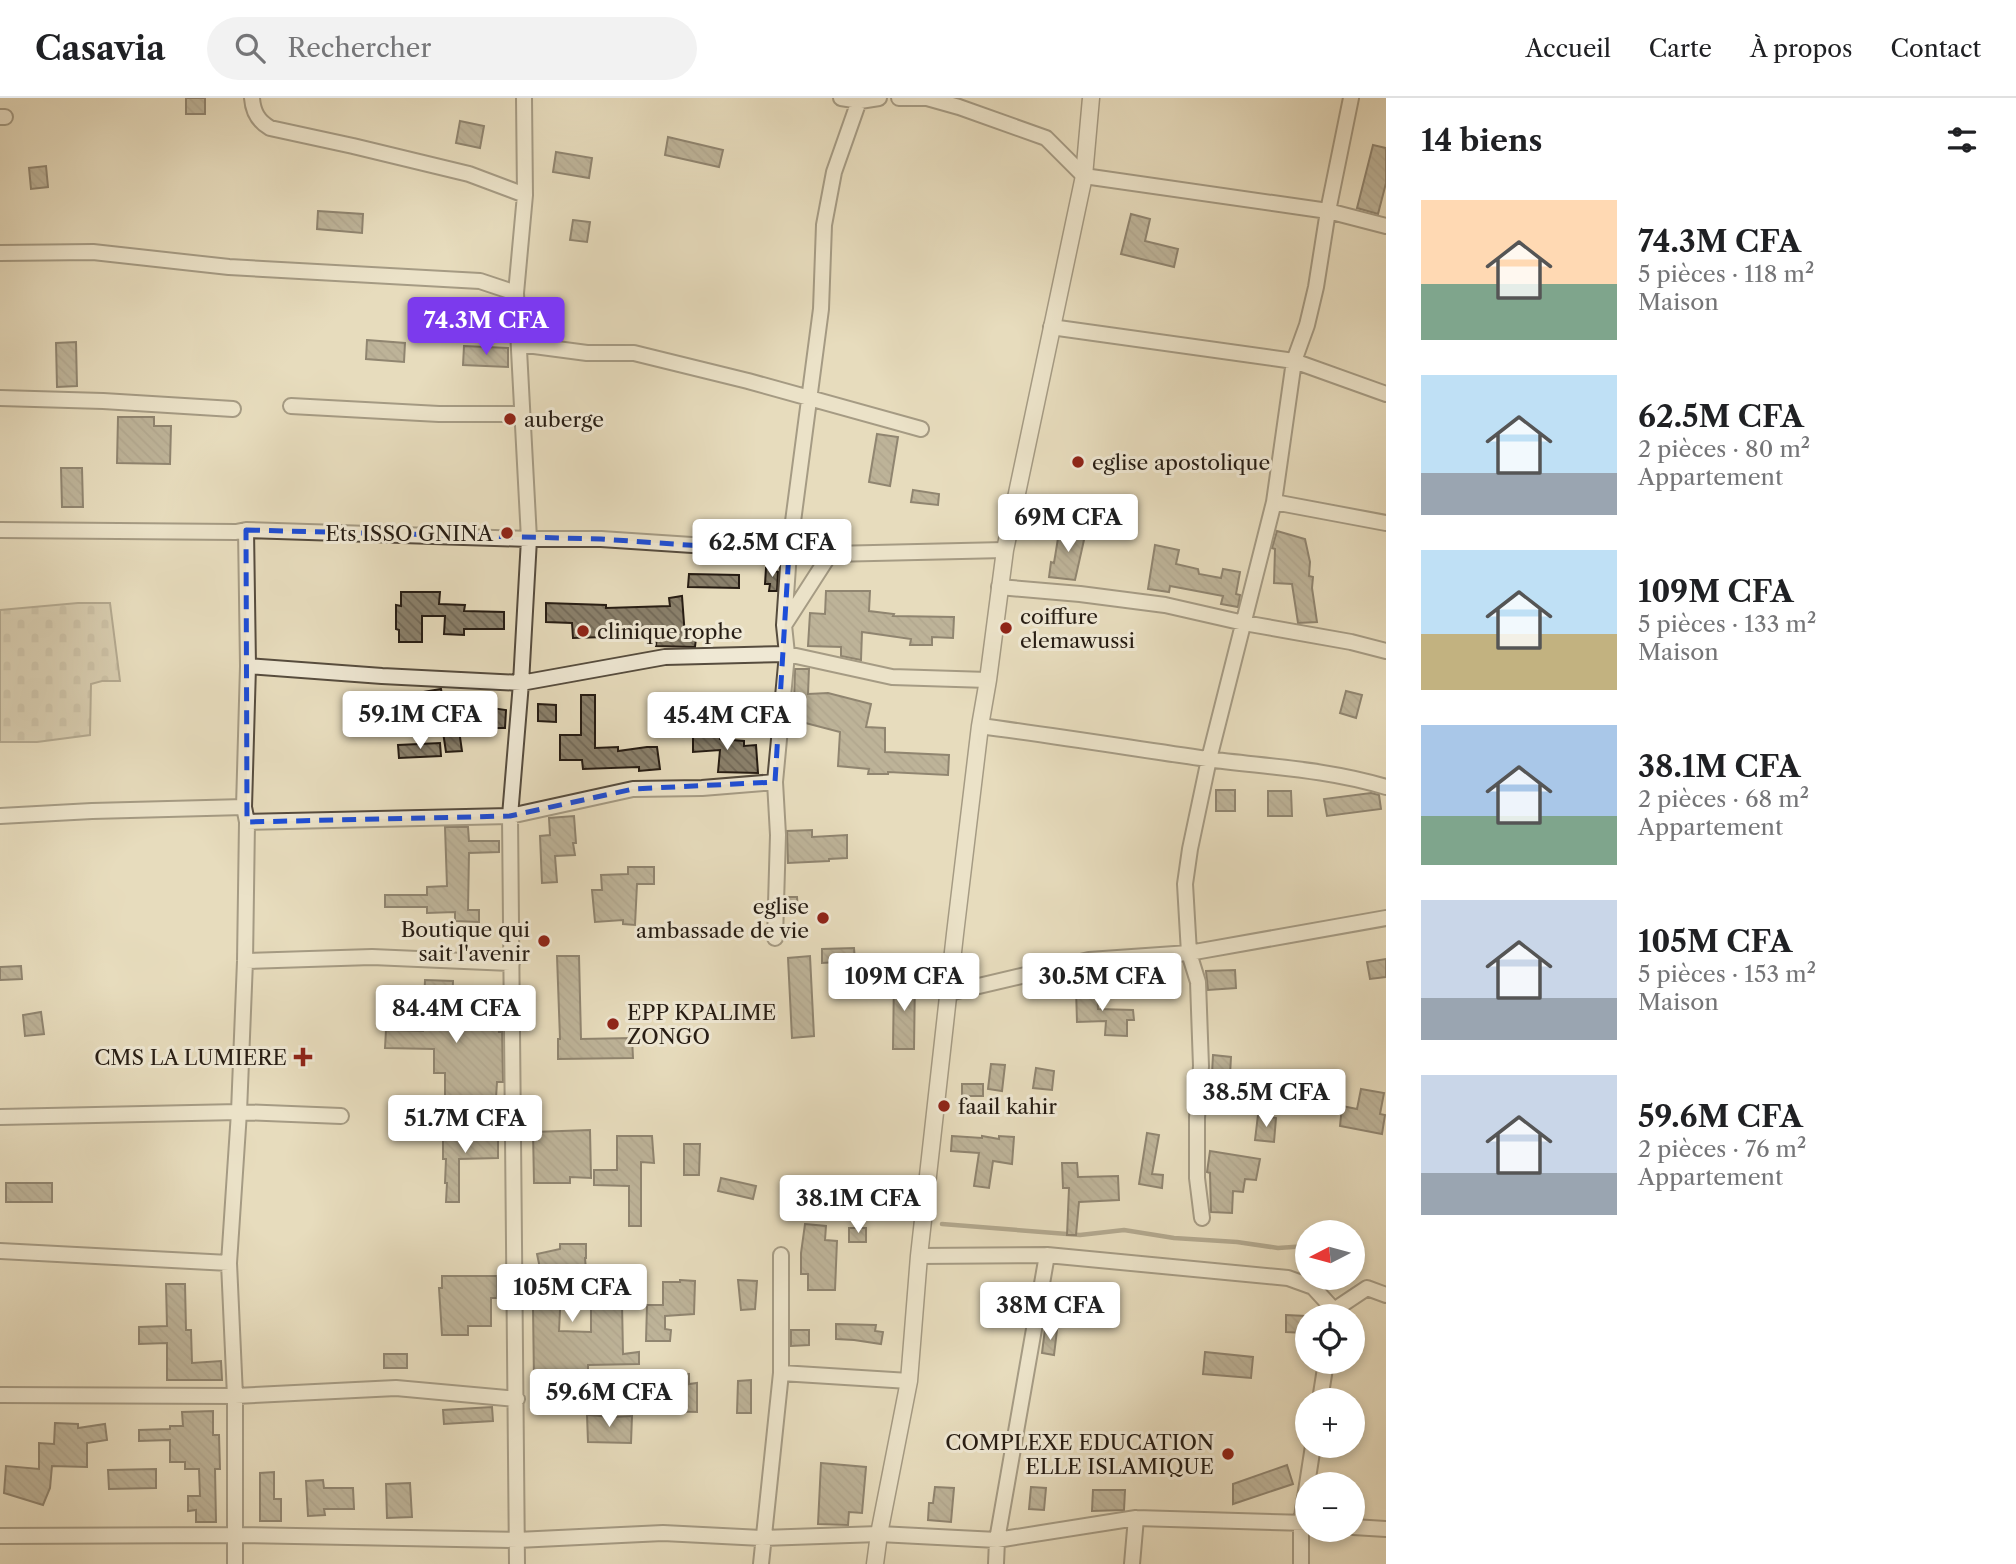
<!DOCTYPE html>
<html lang="fr">
<meta charset="utf-8">
<style>
body{margin:0;font-family:"Libre Caslon Text",serif;background:#f2f2f2;color:#202124;height:100vh;display:flex;flex-direction:column;font-size:26px;white-space:nowrap}
*{box-sizing:border-box;margin:0}
p{font-size:23px;color:#757577}
.icon{flex:none;width:38px;height:38px;fill:none;stroke:currentColor;stroke-width:2;stroke-linecap:round;stroke-linejoin:round}
.map{position:relative;flex:1;overflow:hidden}
.sheet{display:flex;flex-direction:column;background:#fff;width:630px}
.sheet>*{flex:none}
.needle{width:46px;rotate:264deg}
.tools{position:absolute;left:1295px;top:1122px;display:grid;gap:14px}
.tools a{display:grid;place-items:center;width:70px;height:70px;border-radius:50%;background:#fff;box-shadow:0 4px 10px #0003;font-size:35px}
.price{position:absolute;translate:-50% -60px;padding:0 16px;border-radius:7px;background:#fff;color:#222;font-size:23px;line-height:46px;filter:drop-shadow(0 2px 4px #0008)}
.price::after{content:'';position:absolute;left:50%;top:42px;width:21px;height:16px;margin-left:-10px;background:inherit;clip-path:polygon(0 0,100% 0,50% 100%)}
.price.active{background:#7c3aed;color:#fff}
ul{padding:0;list-style:none}
li{display:flex;align-items:center;gap:21px;height:175px;padding:0 35px}
li span{display:grid;place-items:center;flex:none;width:196px;height:140px;border-radius:0px;color:#555}
li>.icon{margin-inline-start:auto}
span .icon{width:84px;height:84px;fill:#fffc;stroke-width:1}
li b{font-size:30px}
h2{display:flex;justify-content:space-between;align-items:center;height:84px;padding:0 35px;font-size:30px}
header{display:flex;align-items:center;gap:42px;box-sizing:border-box;height:98px;padding:0 35px;background:#fff;border-bottom:2px solid #e0e0e0}
header strong{font-size:33px}
nav{display:flex;gap:38px;margin-inline-start:auto;font-size:24px}
.search{width:490px;height:63px;background:#f2f2f2;display:flex;align-items:center;gap:18px;box-sizing:border-box;padding:0 24px;border-radius:38px;color:#757577;font-size:26px}
main{display:flex;flex:1;min-height:0}
.map>svg:first-child{display:block}
.cemetery{fill:url(#cemetery-stones);stroke:#766c5a;stroke-width:2}
.lines{fill:none;stroke-linecap:round;stroke-linejoin:round}
.stream{stroke:#726856;stroke-width:4.5}
.building{fill:url(#building-back-hatch);stroke:#261c13;stroke-width:2}
.minor-casing{stroke:#564c3e;stroke-width:18}
.tertiary-casing{stroke:#564c3e;stroke-width:19}
.minor{stroke:#efe8d4;stroke-width:14}
.tertiary{stroke:#efe8d4;stroke-width:16}
.marked{fill:none;stroke:#1d4ed8;stroke-width:5;stroke-dasharray:14 9;stroke-linejoin:round}
.poi-dot{fill:#8f2418;stroke:#efe8d4;stroke-width:2.5}
.labels{text-anchor:middle;dominant-baseline:central;stroke-width:6;stroke-linejoin:round;paint-order:stroke}
.poi-label{font-size:21px;fill:#261c13;stroke:#efe8d4;text-anchor:start}
</style>
<header>
<strong>Casavia</strong>
<div class="search"><svg class="icon" aria-label="search" viewBox="0 0 24 24"><circle cx="10" cy="10" r="6"/><path d="M15 15l6 6"/></svg>Rechercher</div>
<nav><a>Accueil</a><a>Carte</a><a>À propos</a><a>Contact</a></nav>
</header>
<main>
<div class="map">
<svg width="1386" height="1466" viewBox="0 0 1386 1466">
<defs>
<pattern id="cemetery-stones" width="16" height="16" patternUnits="userSpaceOnUse" patternTransform="scale(1.75)"><rect width="16" height="16" fill="#c6bba0"/><path d="M2 7V4a2 2 0 0 1 4 0v3zM10 15v-3a2 2 0 0 1 4 0v3z" fill="#aaa089"/></pattern>
<pattern id="building-back-hatch" width="6" height="6" patternUnits="userSpaceOnUse" patternTransform="scale(1.75)"><rect width="6" height="6" fill="#8a806b"/><path d="M-1 5l2 2M0 0l6 6M5-1l2 2" fill="none" stroke="#716857"/></pattern>
</defs>
<rect width="100%" height="100%" fill="#e7dcbd"/>
<filter id="stains"><feTurbulence type="fractalNoise" baseFrequency=".00286" numOctaves="4"/><feColorMatrix values="0 0 0 0 .2 0 0 0 0 .09 0 0 0 0 .02 0 0 0 .5 -.17"/></filter>
<radialGradient id="worn" r=".72"><stop offset=".6" stop-color="#630" stop-opacity="0"/><stop offset="1" stop-color="#630" stop-opacity=".3"/></radialGradient>
<path class="cemetery" d="M78 505H110L120 583H102L91 586 90 637 37 644H0V512Z"/>
<g class="lines">
<path class="stream" d="M942 1126 1080 1137 1124 1132 1174 1140 1237 1144 1278 1150 1307 1148
M1353 1164H1354"/>
</g>
<path class="building" d="M186 0H205V16H186Z
M460 23 484 28 480 50 456 45Z
M668 39 723 52 719 69 665 57Z
M1373 47 1386 50V85L1378 116 1357 110Z
M556 54 592 60 589 80 553 74Z
M46 68 48 89 31 91 29 70Z
M318 113 363 116 362 135 317 131Z
M1131 116 1150 121 1145 143 1178 151 1174 169 1121 156Z
M573 122 590 124 587 144 570 142Z
M367 242 405 245 404 264 366 261Z
M76 244 77 288 57 289 56 245Z
M464 248 508 250V269L463 267Z
M118 319H154V328H171L170 366 117 365Z
M877 336 898 339 890 388 869 384Z
M61 370H82L83 409H62Z
M913 392 939 396 938 407 911 404Z
M1060 428 1086 433 1075 482 1049 479 1051 464 1054 465Z
M1277 433 1305 441 1310 464 1309 478 1313 479 1312 490 1317 524 1298 525 1292 486 1274 485 1275 451 1272 450Z
M1155 447 1179 452 1176 466 1198 471 1199 476 1221 480 1223 471 1240 474 1236 496 1240 497 1238 509 1221 506 1223 498 1170 488 1169 494 1148 491Z
M766 470 778 474 777 493H769L770 486H765Z
M689 476 739 477V490L688 489Z
M826 493H870L869 513 894 516 893 518 954 519 953 540 932 539V547H910L911 541 862 534 861 562 841 558V549L808 548 810 515 825 516Z
M401 494H440L439 506 465 507 464 513 504 514V531H464V537L444 536 445 518H422V544H399V532L396 531V507L401 508Z
M682 498 685 539 696 540 695 549 656 548 657 537 672 538V530L606 532V539L573 540 572 525 546 524V505L606 507V510L670 508 669 500Z
M795 571H809L808 596 828 595 871 606 866 629 885 630V654L949 657 948 677 888 674V676H868L869 671 838 668 840 634 794 622 798 607H794Z
M441 591 443 603 425 606 423 594Z
M1346 593 1362 597 1356 620 1340 615Z
M653 596 686 598 685 611 653 609Z
M581 597H595V650L618 649V653L647 649H657L660 671 639 673V669L583 671 582 662H560V637H581Z
M538 606 556 607V624L538 623Z
M491 610 506 612 505 630H490Z
M693 631 721 632 720 641 744 643V648L756 647 758 675 718 674 720 652 693 654Z
M459 632 462 653 446 654 443 634Z
M440 645 441 658 399 660 398 647Z
M1216 692H1235V713H1216Z
M1268 693H1291L1292 718H1268Z
M1371 695 1379 697 1381 711 1327 718 1324 701Z
M574 718 576 745H573L575 757 555 758 557 784 542 785 540 738 550 737 549 720Z
M445 729H468L469 743H499V754L469 755 468 812H479V824L455 823V814L427 815V809H385V797H427V789L447 788Z
M812 732V739L847 737V760L829 761V763L788 765 787 733Z
M628 769H654V786H637L635 827 623 826V822L595 824 592 792H602L601 777 628 776Z
M786 799H797L798 813H785Z
M854 850 855 863 822 865V851Z
M557 858H579L581 941 632 940 633 960 558 961V941H560Z
M810 858 814 938 792 940 788 860Z
M1386 861V879L1370 881 1367 864Z
M21 868 22 881 0 882V869Z
M1235 872 1236 890 1208 892 1206 873Z
M894 878 915 879 914 951H893Z
M425 882 453 883 452 920 500 921 499 934H502L503 984H497L496 1000 445 1001V975H434V951L385 950 386 932 423 933Z
M1097 890 1098 911 1133 912 1134 922H1127V938L1105 937 1106 923 1077 924 1076 891Z
M41 914 44 936 25 938 23 917Z
M1213 957 1231 959 1230 977 1212 976Z
M991 966 1005 967 1002 993 988 991Z
M1036 970 1054 973 1052 992 1033 990Z
M962 986H983V998H962Z
M1361 991 1384 995 1380 1016 1385 1017 1382 1036 1340 1028 1342 1008 1357 1011Z
M1258 1017 1276 1020 1274 1044 1255 1042Z
M590 1032 591 1080 570 1079V1085H534L533 1034Z
M498 1034V1060L459 1061V1104H446L447 1085H445L446 1061H443V1035Z
M1147 1035 1159 1037 1152 1076 1163 1077 1162 1090 1139 1086Z
M617 1038H652L654 1065 641 1064V1128H629V1088L594 1087V1072H617Z
M952 1038 982 1040V1038L999 1041V1038L1014 1039 1012 1066 993 1063 989 1090 974 1088 979 1055 951 1053Z
M684 1046H700L699 1077H684Z
M1210 1053 1260 1061 1256 1082 1245 1081 1243 1094 1233 1093 1232 1115 1211 1114 1210 1075 1207 1074Z
M1062 1065H1077L1078 1079 1118 1078 1119 1102 1079 1104 1076 1137H1067L1069 1090H1063Z
M721 1080 756 1088 753 1101 718 1093Z
M6 1085H52V1104H6Z
M805 1126 826 1128 825 1142 837 1143 835 1192H808V1176H801V1155Z
M849 1130H866V1144H849Z
M560 1146H586V1160H585L586 1172 571 1174 573 1190 561 1192 559 1233 591 1234V1211H607V1205H622L623 1256 639 1254V1266L588 1267V1284L534 1283 533 1209H535L533 1181 542 1180 537 1156 560 1151Z
M442 1178H497V1200H491V1228H468V1237H442L439 1190H442Z
M680 1182 695 1183 694 1216 665 1218V1231L671 1232 670 1243H646L647 1207H663V1184H680Z
M738 1182 757 1183 755 1211 741 1212Z
M166 1186H185L186 1232H191L192 1265 221 1263 222 1282H167V1245L139 1246V1229L167 1228Z
M1052 1187 1079 1190 1077 1202 1050 1198Z
M1286 1217 1306 1218 1305 1235 1286 1234Z
M836 1226 876 1227 875 1233 883 1234 881 1246 854 1242 836 1241Z
M1045 1231 1057 1232 1054 1257 1042 1255Z
M791 1232H809V1247L791 1248Z
M1205 1254 1253 1259 1251 1280 1203 1276Z
M384 1256H407V1270H384Z
M663 1275 689 1276V1286L697 1285V1314L662 1313Z
M751 1282V1315H737L738 1283Z
M492 1309 493 1323 444 1326 443 1312Z
M213 1313V1337H219L220 1371H215L216 1424H196V1412L188 1413V1398H200L199 1371H185V1364H170V1342L139 1343V1332L170 1331V1328H183L182 1314Z
M587 1317 613 1319 632 1318 631 1345 588 1344Z
M55 1325 78 1326V1330L105 1326 107 1342 87 1345V1369L52 1368 50 1390 43 1407 4 1395 6 1368 39 1371V1345L54 1346Z
M821 1365 866 1369 862 1415 849 1414 848 1427 818 1426Z
M1287 1367 1293 1386 1233 1406V1386Z
M156 1371V1390L109 1391 108 1372Z
M274 1374V1401H281V1423H260V1375Z
M323 1382 324 1390H353L354 1411H324L325 1417 308 1418 306 1383Z
M410 1385 412 1419 387 1420 386 1386Z
M935 1389 954 1390 951 1424 928 1422 929 1405H933Z
M1031 1389 1046 1390 1044 1412 1029 1411Z
M1093 1392H1125L1124 1412 1092 1413Z"/>
<g class="lines">
<g class="minor-casing">
<path id="minor" d="M252 0C253 14 258 23 270 30L353 48 469 76 525 97
M841 0 860 3 879 0
M899 0H927L959 9 1046 40 1084 78 1328 113 1386 128
M0 19H5
M0 155 93 154 229 169 480 183 516 195
M1051 229 1294 263 1386 296
M519 246 587 255H634L748 283 921 331
M0 300 103 303 233 311
M291 308 439 316H521
M1274 404 1386 425
M0 432 236 434 246 432 529 441H601L830 456 1005 452
M999 489 1080 496 1165 507 1244 525 1351 544 1386 553
M785 526 830 456
M248 568 382 578 521 585 665 559 787 556 892 579 988 582
M980 628C1056 638 1131 650 1207 661 1268 669 1327 671 1386 689
M0 718 92 713 244 709
M247 724 510 718 633 691 702 690 775 684
M775 840 778 737 775 684 787 556 784 527 789 454 821 211 824 127 834 74 860 0
M245 863 372 859 512 865
M949 895 1089 862 1189 855 1386 820
M0 1019 239 1014 341 1018
M1202 1120 1197 1080V1020L1201 968 1198 884 1189 855 1185 786 1190 751 1209 661 1274 404 1294 263 1307 227 1316 189 1328 113 1351 0
M0 1153 229 1165
M919 1158 1047 1157 1288 1180 1313 1189 1334 1212
M1333 1218 1334 1212 1367 1190 1386 1197
M781 1275 909 1283
M0 1297 235 1298 396 1290 517 1301
M1320 1302 1326 1264
M1353 1429 1386 1431
M0 1438 235 1437 517 1442 663 1435 762 1440 879 1436 997 1442 1136 1420 1307 1425
M235 1466V1298L229 1165 239 1014 245 863 247 724 244 709 248 568 246 432
M517 1466 510 718 521 585 529 441 516 195 525 97 524 0
M761 1466 781 1275V1157
M996 1466 997 1442 1047 1157
M1132 1466 1136 1420
M1301 1466V1425L1313 1348"/>
</g>
<g class="tertiary-casing">
<path id="tertiary" d="M875 1466 879 1436 909 1283 919 1158 955 836 980 628 988 582 1005 452 1084 78 1091 0"/>
</g>
<use href="#minor" class="minor"/>
<use href="#tertiary" class="tertiary"/>
</g>
<path d="M0 0H1386V1466H0ZM246 432 601 441 789 454 775 684 633 691 510 718 247 724Z" fill="#e7dcbd" fill-opacity=".55" fill-rule="evenodd"/>
<path class="marked" d="M246 432 601 441 789 454 775 684 633 691 510 718 247 724Z"/>
<g class="poi-dot">
<circle cx="510" cy="321" r="7"/>
<circle cx="1078" cy="364" r="7"/>
<circle cx="507" cy="435" r="7"/>
<circle cx="1006" cy="530" r="7"/>
<circle cx="583" cy="533" r="7"/>
<circle cx="823" cy="820" r="7"/>
<circle cx="544" cy="843" r="7"/>
<circle cx="613" cy="926" r="7"/>
<path d="M299.5 948.5h7v7h7v7h-7v7h-7v-7h-7v-7h7z"/>
<circle cx="944" cy="1008" r="7"/>
<circle cx="1228" cy="1356" r="7"/>
</g>
<g class="labels">
<g class="poi-label">
<text x="524" y="321">auberge</text>
<text x="1092" y="364">eglise apostolique</text>
<text x="493" y="435" text-anchor="end">Ets ISSO GNINA</text>
<text x="1020" y="518">coiffure<tspan x="1020" dy="24">elemawussi</tspan></text>
<text x="597" y="533">clinique rophe</text>
<text x="809" y="808" text-anchor="end">eglise<tspan x="809" dy="24">ambassade de vie</tspan></text>
<text x="530" y="831" text-anchor="end">Boutique qui<tspan x="530" dy="24">sait l'avenir</tspan></text>
<text x="627" y="914">EPP KPALIME<tspan x="627" dy="24">ZONGO</tspan></text>
<text x="287" y="959" text-anchor="end">CMS LA LUMIERE</text>
<text x="958" y="1008">faail kahir</text>
<text x="1214" y="1344" text-anchor="end">COMPLEXE EDUCATION<tspan x="1214" dy="24">ELLE ISLAMIQUE</tspan></text>
</g>
</g>
<rect width="100%" height="100%" filter="url(#stains)"/>
<rect width="100%" height="100%" fill="url(#worn)"/>
</svg>
<div class="tools">
<a><svg class="needle" viewBox="-14 -14 28 28"><path d="M0-13l5 13h-10z" fill="#e53935"/><path d="M0 13l5-13h-10z" fill="#757577"/></svg></a>
<a><svg class="icon" aria-label="locate" viewBox="0 0 24 24"><circle cx="12" cy="12" r="6"/><path d="M12 2v4M12 18v4M2 12h4M18 12h4"/></svg></a>
<a>+</a>
<a>−</a>
</div>
<b class="price active" style="left:486px;top:259px">74.3M CFA</b>
<b class="price" style="left:1068px;top:456px">69M CFA</b>
<b class="price" style="left:772px;top:481px">62.5M CFA</b>
<b class="price" style="left:420px;top:653px">59.1M CFA</b>
<b class="price" style="left:727px;top:654px">45.4M CFA</b>
<b class="price" style="left:904px;top:915px">109M CFA</b>
<b class="price" style="left:1102px;top:915px">30.5M CFA</b>
<b class="price" style="left:456px;top:947px">84.4M CFA</b>
<b class="price" style="left:1266px;top:1031px">38.5M CFA</b>
<b class="price" style="left:465px;top:1057px">51.7M CFA</b>
<b class="price" style="left:858px;top:1137px">38.1M CFA</b>
<b class="price" style="left:572px;top:1226px">105M CFA</b>
<b class="price" style="left:1050px;top:1244px">38M CFA</b>
<b class="price" style="left:609px;top:1331px">59.6M CFA</b>
</div>
<section class="sheet">
<h2>14 biens<svg class="icon" aria-label="filters" viewBox="0 0 24 24"><path d="M4 7h16M4 17h16"/><circle cx="9" cy="7" r="2"/><circle cx="15" cy="17" r="2"/></svg></h2>
<ul>
<li><span style="background:linear-gradient(#ffd9b3 60%,#7fa58c 0)"><svg class="icon" aria-label="home" viewBox="0 0 24 24"><path d="M3 11l9-7 9 7M6 9v11h12V9"/></svg></span><div><b>74.3M CFA</b><p>5 pièces · 118 m²</p><p>Maison</p></div></li>
<li><span style="background:linear-gradient(#bfe0f5 70%,#9aa5b1 0)"><svg class="icon" aria-label="home" viewBox="0 0 24 24"><path d="M3 11l9-7 9 7M6 9v11h12V9"/></svg></span><div><b>62.5M CFA</b><p>2 pièces · 80 m²</p><p>Appartement</p></div></li>
<li><span style="background:linear-gradient(#bfe0f5 60%,#c2b280 0)"><svg class="icon" aria-label="home" viewBox="0 0 24 24"><path d="M3 11l9-7 9 7M6 9v11h12V9"/></svg></span><div><b>109M CFA</b><p>5 pièces · 133 m²</p><p>Maison</p></div></li>
<li><span style="background:linear-gradient(#a9c7e8 65%,#7fa58c 0)"><svg class="icon" aria-label="home" viewBox="0 0 24 24"><path d="M3 11l9-7 9 7M6 9v11h12V9"/></svg></span><div><b>38.1M CFA</b><p>2 pièces · 68 m²</p><p>Appartement</p></div></li>
<li><span style="background:linear-gradient(#c9d6e8 70%,#9aa5b1 0)"><svg class="icon" aria-label="home" viewBox="0 0 24 24"><path d="M3 11l9-7 9 7M6 9v11h12V9"/></svg></span><div><b>105M CFA</b><p>5 pièces · 153 m²</p><p>Maison</p></div></li>
<li><span style="background:linear-gradient(#c9d6e8 70%,#9aa5b1 0)"><svg class="icon" aria-label="home" viewBox="0 0 24 24"><path d="M3 11l9-7 9 7M6 9v11h12V9"/></svg></span><div><b>59.6M CFA</b><p>2 pièces · 76 m²</p><p>Appartement</p></div></li>
</ul>
</section>
</main>
